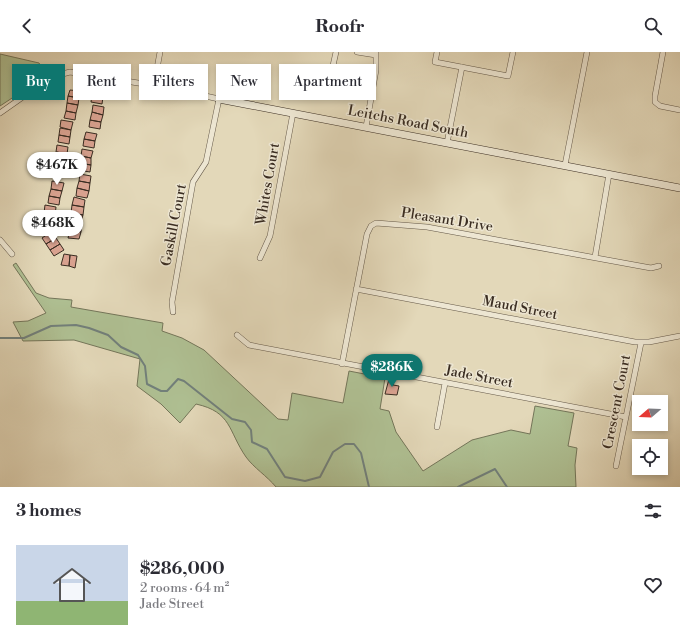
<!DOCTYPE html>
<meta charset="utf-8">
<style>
body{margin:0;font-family:"Libre Bodoni",serif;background:#f7f7f7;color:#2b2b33;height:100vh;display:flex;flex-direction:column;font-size:15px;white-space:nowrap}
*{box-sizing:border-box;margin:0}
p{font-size:13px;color:#7c7c81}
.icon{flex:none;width:22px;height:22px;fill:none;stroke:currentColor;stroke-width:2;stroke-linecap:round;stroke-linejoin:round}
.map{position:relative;height:435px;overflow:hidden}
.drawer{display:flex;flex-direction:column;background:#fff;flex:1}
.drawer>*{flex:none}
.top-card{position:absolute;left:12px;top:12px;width:400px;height:36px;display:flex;gap:8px}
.needle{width:26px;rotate:251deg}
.controls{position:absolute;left:632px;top:343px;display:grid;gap:8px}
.controls a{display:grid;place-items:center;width:36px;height:36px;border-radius:0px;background:#fff;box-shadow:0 2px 6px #0003;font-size:20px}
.price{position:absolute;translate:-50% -34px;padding:0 9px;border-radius:14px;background:#fff;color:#222;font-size:13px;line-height:26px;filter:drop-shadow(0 1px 2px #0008)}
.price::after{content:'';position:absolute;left:50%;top:24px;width:12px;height:9px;margin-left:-6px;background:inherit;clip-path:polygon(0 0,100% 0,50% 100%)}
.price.current{background:#0f766e;color:#fff}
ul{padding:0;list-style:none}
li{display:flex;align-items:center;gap:12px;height:100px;padding:0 16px}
li span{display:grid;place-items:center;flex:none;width:112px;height:80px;border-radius:0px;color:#555}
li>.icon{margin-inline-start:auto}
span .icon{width:48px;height:48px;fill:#fffc;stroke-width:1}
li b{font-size:17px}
h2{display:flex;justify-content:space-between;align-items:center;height:48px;padding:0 16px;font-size:17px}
.tag{padding:0 14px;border-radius:0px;background:#fff;box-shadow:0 2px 6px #0003;font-size:14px;line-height:36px}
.tag.current{background:#0f766e;color:#fff}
header{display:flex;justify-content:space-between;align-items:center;height:52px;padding:0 16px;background:#fff;font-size:18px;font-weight:800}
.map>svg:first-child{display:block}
.green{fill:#afc093;stroke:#74765a}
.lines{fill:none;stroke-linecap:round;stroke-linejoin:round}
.stream{stroke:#72807c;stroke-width:2}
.building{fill:#d8a18f;stroke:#3a2d22}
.street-casing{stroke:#645848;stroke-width:6}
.secondary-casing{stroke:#3a2d22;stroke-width:8}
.street{stroke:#ede6d2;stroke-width:5}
.secondary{stroke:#ede6d2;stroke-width:7}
.labels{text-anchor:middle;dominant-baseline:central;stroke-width:3;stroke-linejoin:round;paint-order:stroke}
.street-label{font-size:14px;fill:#3a2d22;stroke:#ede6d2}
</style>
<header><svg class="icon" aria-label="back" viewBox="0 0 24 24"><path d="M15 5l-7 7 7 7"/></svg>Roofr<svg class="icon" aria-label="search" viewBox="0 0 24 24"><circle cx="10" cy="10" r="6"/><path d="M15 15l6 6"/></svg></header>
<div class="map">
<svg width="680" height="435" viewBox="0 0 680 435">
<rect width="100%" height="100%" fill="#e3d8b9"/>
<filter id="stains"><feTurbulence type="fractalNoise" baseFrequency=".005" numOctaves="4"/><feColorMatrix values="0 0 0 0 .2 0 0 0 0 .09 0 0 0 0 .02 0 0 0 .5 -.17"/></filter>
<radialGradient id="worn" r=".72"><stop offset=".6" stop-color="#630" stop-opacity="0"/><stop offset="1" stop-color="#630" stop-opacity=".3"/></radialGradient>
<path class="green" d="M0 2 39 11 47 23 0 54Z
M16 211 36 241 49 246 72 248 71 255 163 271 162 279 182 286 204 298 278 367 288 368 292 341 343 351 349 319 385 326 380 357 389 359 396 380 423 419 472 388 511 378 530 382 535 354 574 361 568 394 577 396 575 413 576 435H276C267 424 254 416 246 405 228 379 232 360 196 352L180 371 161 352 137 334 140 307 74 288 23 289 13 270 28 269 46 261 13 213Z"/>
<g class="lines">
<path class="stream" d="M0 286H24L51 274 76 273 89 276 108 283 121 295 138 303 145 314 147 332 161 339H167L178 327 184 329 232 367 245 370 251 378 252 390 267 397 285 425 305 429 320 425 333 400 345 392H354L361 401 369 435
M458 435 495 417 507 435"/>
</g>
<path class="building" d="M94 36 105 38 103 45 92 43Z
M70 38 80 39 79 46 68 44Z
M92 43 103 45 102 52 91 50Z
M68 44 79 46 78 53 67 51Z
M67 51 78 53 76 61 66 59Z
M93 53 104 55 103 63 92 60Z
M66 59 76 61 75 68 64 66Z
M92 60 103 63 101 70 90 68Z
M61 68 73 70 71 78 60 75Z
M90 68 101 70 100 77 89 75Z
M60 76 71 78 70 85 59 83Z
M86 80 97 82 95 89 84 87Z
M59 83 70 85 69 92 58 90Z
M84 87 95 89 94 96 83 94Z
M57 93 68 95 67 102 56 100Z
M82 97 93 99 91 106 81 104Z
M57 100 67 102 66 110 55 108Z
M81 104 91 106V113L79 111Z
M55 108 66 110 65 117 54 115Z
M79 111 91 113 90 120 78 118Z
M80 122 91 124 90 131 79 129Z
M52 129 64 131 62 139 51 137Z
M79 129 90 131 89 139 77 136Z
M77 136 89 139 87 146 76 144Z
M51 137 62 139 60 146 49 144Z
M49 144 60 146 59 153 48 151Z
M74 145 85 148 84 155 72 153Z
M45 153 56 155 55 164 44 161Z
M72 153 84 155 83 163 71 161Z
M44 161 55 164 53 170 43 168Z
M71 161 83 163 81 170 70 168Z
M43 168 53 170 52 177 41 176Z
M71 171 82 173 81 180 70 178Z
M70 178 81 180 79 187 68 186Z
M51 180 56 186 46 192 42 186Z
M56 186 60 192 50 198 46 192Z
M60 192 64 198 54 204 50 198Z
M64 202 70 203 69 214 61 213Z
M70 203 77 204 75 216 69 214Z
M389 327H394L393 333 399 334 397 343 385 342Z"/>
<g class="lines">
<g class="street-casing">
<path id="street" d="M357 0 376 3
M437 0 435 10 508 24 513 0
M663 0 655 44V50L660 54 680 58
M154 33 160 0
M326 45 336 0
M0 61 47 28 55 24 70 20 169 36 219 47 206 110 193 130 172 250 173 260
M366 75 376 18V0
M447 91 462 15
M565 113 587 0
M0 188 12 202
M595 205 609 122
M260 206 270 184 293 61
M356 237 635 290H649L680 284
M237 283 249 293 626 365
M342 312 367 182 371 174 376 171 427 175 651 216 659 214
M437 375 445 331
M616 414 641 291"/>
</g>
<g class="secondary-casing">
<path id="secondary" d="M219 47 680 136"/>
</g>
<use href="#street" class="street"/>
<use href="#secondary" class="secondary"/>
</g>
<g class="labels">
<g class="street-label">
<text transform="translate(408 70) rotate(11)">Leitchs Road South</text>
<text transform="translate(268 132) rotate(-80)">Whites Court</text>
<text transform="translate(447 168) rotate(9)">Pleasant Drive</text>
<text transform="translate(174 173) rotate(-79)">Gaskill Court</text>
<text transform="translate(520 256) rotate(11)">Maud Street</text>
<text transform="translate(479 325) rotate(11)">Jade Street</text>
<text transform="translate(617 350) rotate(-79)">Crescent Court</text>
</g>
</g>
<rect width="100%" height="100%" filter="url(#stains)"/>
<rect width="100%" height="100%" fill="url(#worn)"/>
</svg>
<div class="controls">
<a><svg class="needle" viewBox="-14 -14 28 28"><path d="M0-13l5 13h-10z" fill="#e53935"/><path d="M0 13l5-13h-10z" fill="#7c7c81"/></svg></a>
<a><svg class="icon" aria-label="locate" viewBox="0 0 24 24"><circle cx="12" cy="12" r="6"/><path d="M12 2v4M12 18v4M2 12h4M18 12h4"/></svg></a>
</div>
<b class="price" style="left:57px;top:134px">$467K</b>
<b class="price" style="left:53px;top:192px">$468K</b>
<b class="price current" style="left:392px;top:336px">$286K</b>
<div class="top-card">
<a class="tag current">Buy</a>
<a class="tag">Rent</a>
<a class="tag">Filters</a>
<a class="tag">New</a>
<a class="tag">Apartment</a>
</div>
</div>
<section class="drawer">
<h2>3 homes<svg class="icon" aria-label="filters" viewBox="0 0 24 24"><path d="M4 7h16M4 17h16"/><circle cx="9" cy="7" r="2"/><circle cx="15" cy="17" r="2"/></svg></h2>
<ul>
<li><span style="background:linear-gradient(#c9d6e8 70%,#8fb573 0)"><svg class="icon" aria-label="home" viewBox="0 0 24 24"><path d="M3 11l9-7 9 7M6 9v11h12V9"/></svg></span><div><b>$286,000</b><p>2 rooms · 64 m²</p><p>Jade Street</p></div><svg class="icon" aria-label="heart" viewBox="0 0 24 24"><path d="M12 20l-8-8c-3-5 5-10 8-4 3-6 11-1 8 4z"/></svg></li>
</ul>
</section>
